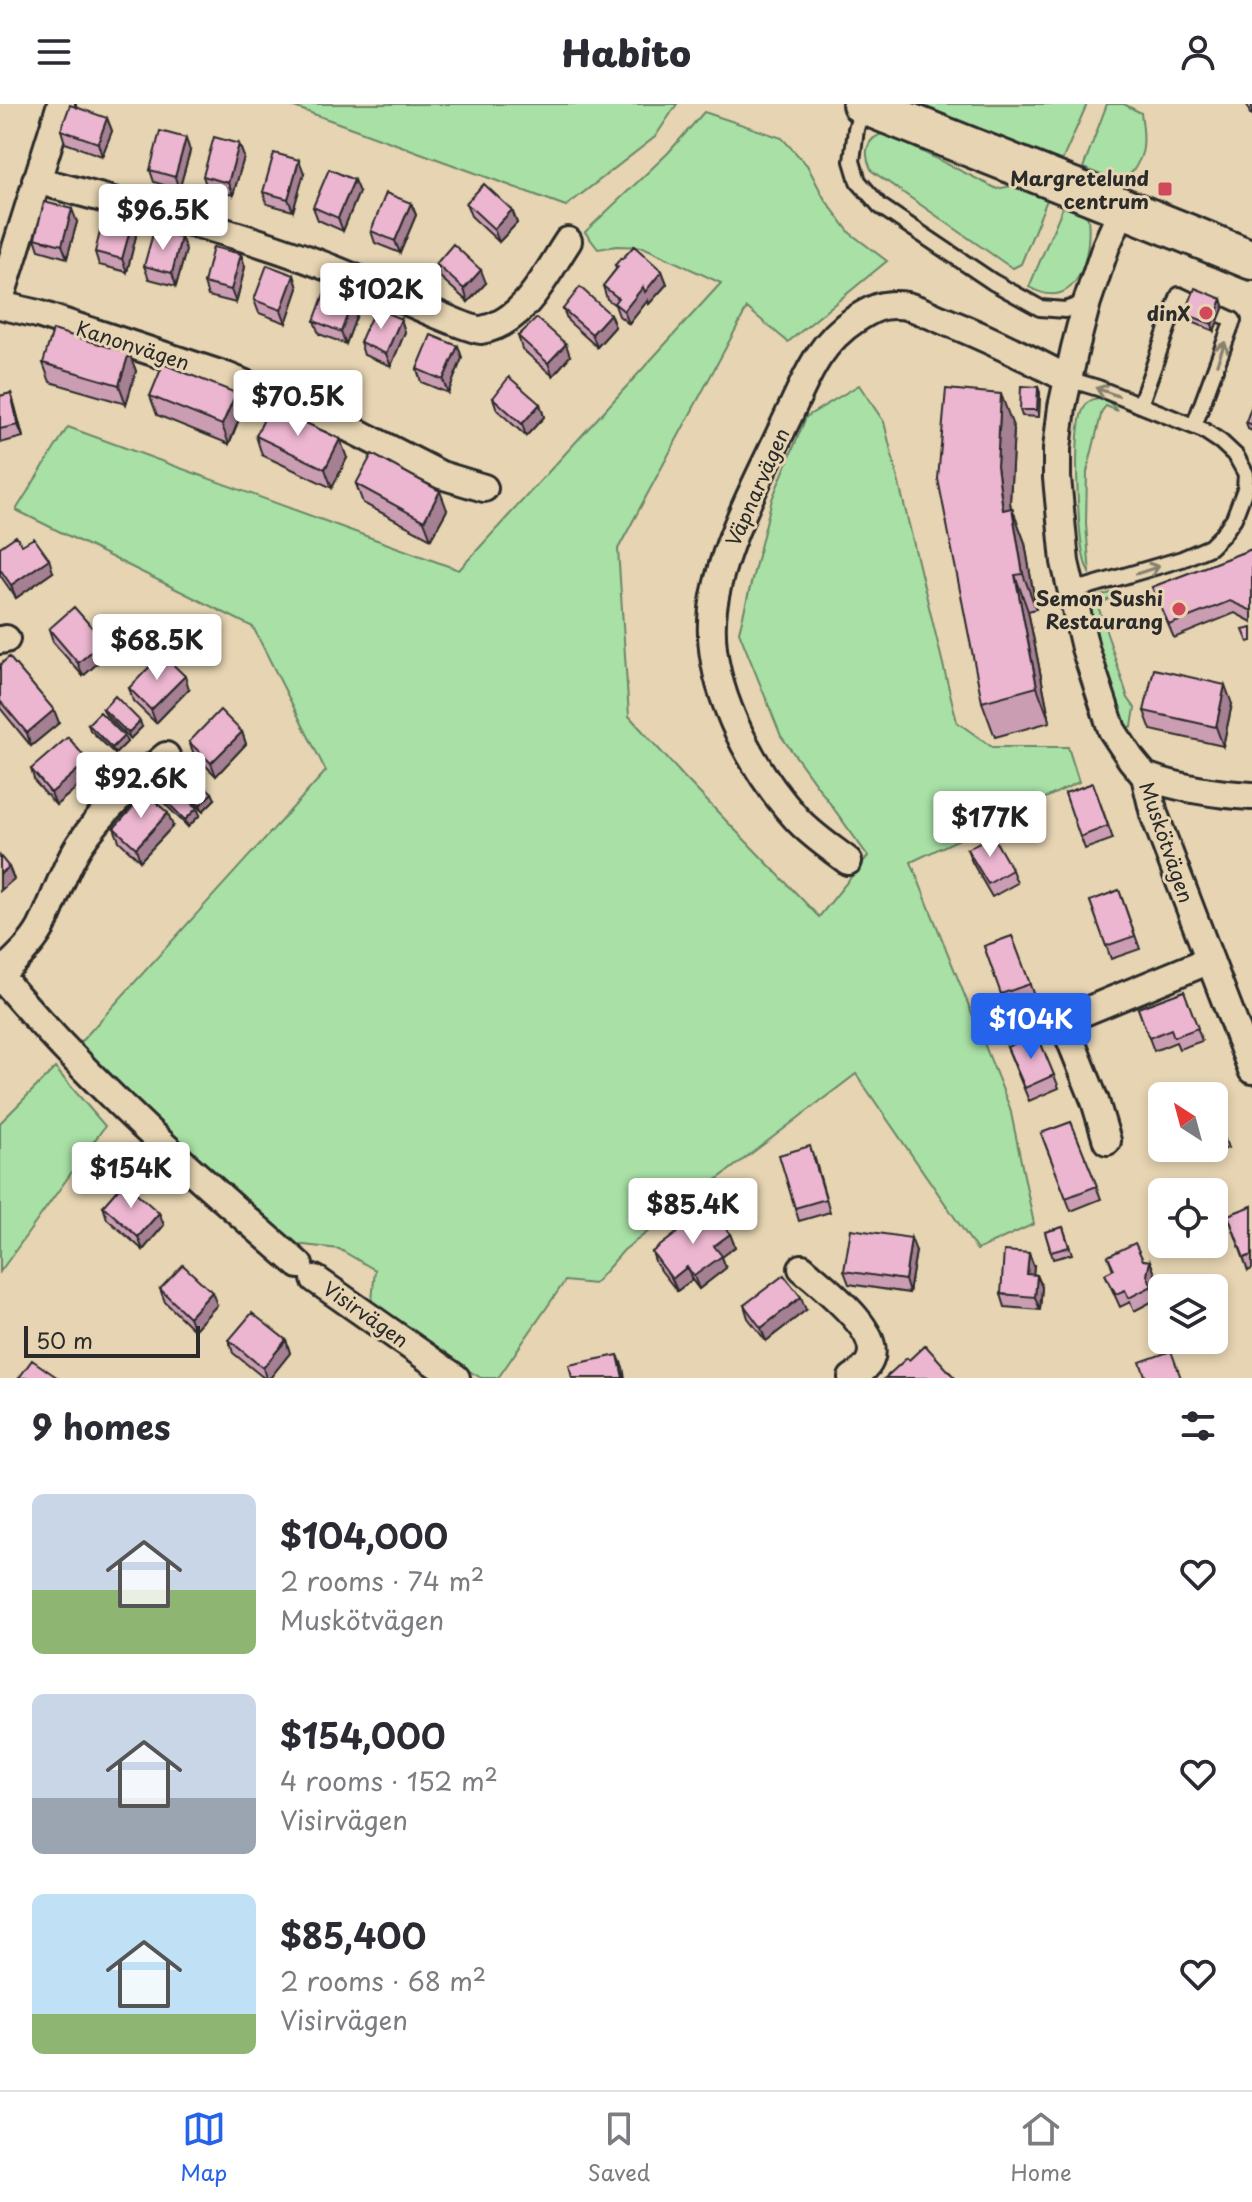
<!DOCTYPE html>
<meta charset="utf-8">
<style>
body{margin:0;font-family:"Playpen Sans",sans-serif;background:#f7f7f7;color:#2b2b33;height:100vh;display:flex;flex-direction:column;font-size:30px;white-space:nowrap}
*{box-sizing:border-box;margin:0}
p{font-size:26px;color:#7c7c81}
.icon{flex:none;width:44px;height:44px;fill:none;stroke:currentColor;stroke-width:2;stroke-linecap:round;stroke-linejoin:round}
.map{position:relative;height:1274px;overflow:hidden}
.sheet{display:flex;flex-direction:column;background:#fff;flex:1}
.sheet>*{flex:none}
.needle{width:52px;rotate:324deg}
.tools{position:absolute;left:1148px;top:978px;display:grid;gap:16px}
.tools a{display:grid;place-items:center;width:80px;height:80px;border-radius:12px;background:#fff;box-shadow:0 4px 12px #0003;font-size:40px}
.scale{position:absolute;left:24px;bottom:20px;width:176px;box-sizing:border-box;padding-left:8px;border:4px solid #2b2b2b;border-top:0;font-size:22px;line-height:28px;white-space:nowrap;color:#2b2b2b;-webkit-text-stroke:6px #e6d4b2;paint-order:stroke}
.price{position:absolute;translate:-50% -68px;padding:0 18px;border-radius:8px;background:#fff;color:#222;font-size:26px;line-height:52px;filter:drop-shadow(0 2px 4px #0008)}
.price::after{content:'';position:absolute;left:50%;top:48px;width:24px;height:18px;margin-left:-12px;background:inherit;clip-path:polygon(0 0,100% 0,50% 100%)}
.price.on{background:#2563eb;color:#fff}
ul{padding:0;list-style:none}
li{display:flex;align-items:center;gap:24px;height:200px;padding:0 32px}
li span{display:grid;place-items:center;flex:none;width:224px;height:160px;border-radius:12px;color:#555}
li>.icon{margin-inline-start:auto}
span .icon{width:96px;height:96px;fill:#fffc;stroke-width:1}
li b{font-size:34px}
h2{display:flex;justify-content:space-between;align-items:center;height:96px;padding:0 32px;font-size:34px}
header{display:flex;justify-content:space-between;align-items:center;height:104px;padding:0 32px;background:#fff;font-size:36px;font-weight:800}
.tabs{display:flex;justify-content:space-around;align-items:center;height:112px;border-top:2px solid #e1e1e2;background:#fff;font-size:22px;color:#7c7c81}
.tabs a{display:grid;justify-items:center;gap:4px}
.tabs .on{color:#2563eb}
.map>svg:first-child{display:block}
.green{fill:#a8e0a5;stroke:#6a8668;stroke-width:2}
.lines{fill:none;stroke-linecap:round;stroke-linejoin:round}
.lane-casing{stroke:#2b2b2b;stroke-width:20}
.street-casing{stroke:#2b2b2b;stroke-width:32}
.secondary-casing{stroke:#2b2b2b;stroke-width:44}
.lane{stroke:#e6d4b2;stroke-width:14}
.street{stroke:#e6d4b2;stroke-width:26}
.secondary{stroke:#e6d4b2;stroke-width:38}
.wall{fill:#cb9db3;stroke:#2b2b2b;stroke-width:2}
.shaded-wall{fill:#a57f92;stroke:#2b2b2b;stroke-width:2}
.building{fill:#ecb6d0;stroke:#2b2b2b;stroke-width:2}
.oneway{stroke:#88806e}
.poi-dot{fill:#d1495b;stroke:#e6d4b2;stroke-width:3}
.labels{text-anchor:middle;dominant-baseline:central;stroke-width:6;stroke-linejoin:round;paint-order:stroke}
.poi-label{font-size:20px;font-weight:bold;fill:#2b2b2b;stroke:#e6d4b2;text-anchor:end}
.street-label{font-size:20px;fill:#2b2b2b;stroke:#e6d4b2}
</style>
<header><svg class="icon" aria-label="menu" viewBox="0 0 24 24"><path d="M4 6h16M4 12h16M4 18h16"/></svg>Habito<svg class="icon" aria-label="person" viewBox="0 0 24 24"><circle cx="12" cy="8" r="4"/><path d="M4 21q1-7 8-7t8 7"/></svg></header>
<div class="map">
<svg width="1252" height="1274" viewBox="0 0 1252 1274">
<rect width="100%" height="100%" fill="#e6d4b2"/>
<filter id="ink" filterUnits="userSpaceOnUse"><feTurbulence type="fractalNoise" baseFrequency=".0125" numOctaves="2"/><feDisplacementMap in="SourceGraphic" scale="16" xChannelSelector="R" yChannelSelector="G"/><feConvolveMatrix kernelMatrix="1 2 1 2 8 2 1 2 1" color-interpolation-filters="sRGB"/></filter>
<g filter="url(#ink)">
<path class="green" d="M286 0H677L655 33 566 102Z
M915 0H1087L1062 57Z
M1107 0H1124L1141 9C1146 41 1146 56 1122 79L1083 64Z
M704 8 782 34 807 61 824 94 850 129 887 157 788 238 747 204 618 445 629 612 684 673 819 813 868 752 781 632 739 528 772 395 806 313 859 281 884 318 957 618 992 643H1068L1079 678 911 758 1010 1004 1034 1120 977 1146 856 970 624 1146 594 1180 565 1177 498 1274H481L371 1207 375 1166 339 1145 286 1139 77 942 326 667 253 523 16 406 68 323 459 466 721 179 643 143 617 142 598 145 585 128 668 49Z
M885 29 997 85 1016 81 1049 91 1021 160 1013 164 1006 160 872 67C863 50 865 34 885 29Z
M1065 98 1078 103 1088 114C1092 151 1078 211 1029 183Z
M1099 294 1108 297 1118 307 1106 302 1102 307 1087 368 1086 420 1090 471C1088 466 1085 460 1084 454 1078 427 1072 325 1084 304 1087 297 1092 295 1099 294Z
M1114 488 1115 492 1102 499 1099 505 1128 594 1135 604 1132 622 1127 624 1117 605 1088 510C1091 492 1098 493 1114 488Z
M55 964 105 1022 0 1168V1019Z"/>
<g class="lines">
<g class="lane-casing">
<path id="lane" d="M863 1 856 25 852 57 858 77 880 102 993 178 1040 204 1065 206 1087 198
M1068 275 1098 284 1203 326 1221 338 1236 352 1246 370 1245 385 1234 414 1223 430 1210 443 1182 455 1073 487
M1140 301 1179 191 1233 216 1194 322"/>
</g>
<g class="street-casing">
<path id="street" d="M36 76C143 106 255 131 357 175 376 183 469 227 481 226 524 219 546 170 568 137
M1123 104 1106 142 1087 198 1075 244 1062 303 1057 345V374L1065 458 1085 544 1112 626 1131 655 1145 672 1154 710 1252 966
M0 195 61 0
M0 201 38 210 226 272 331 315 441 371 484 384
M0 536 6 535
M1145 672C1181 685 1214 690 1252 692
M848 757C830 743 811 731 796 714 749 662 704 577 713 505 721 443 759 375 785 319 805 278 816 241 856 215 864 210 873 204 883 202 890 201 901 201 907 202 921 206 934 213 947 218 988 234 1028 254 1068 275
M0 870C15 856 31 842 41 824 55 796 63 766 80 740 103 706 135 678 166 652
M0 872C89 979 194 1070 299 1161
M1107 1037 1095 997 1070 935 1068 925 1070 916 1079 910 1210 856
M802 1164C822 1182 883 1227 870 1256 867 1264 858 1270 852 1274
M315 1175 456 1274"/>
</g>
<g class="secondary-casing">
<path id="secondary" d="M862 0C992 52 1123 103 1252 156"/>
</g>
<use href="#lane" class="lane"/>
<use href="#street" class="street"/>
<use href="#secondary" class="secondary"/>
</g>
<path class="wall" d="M1247 0H1252V11L1250 10Z
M107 14 112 27 102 52 65 39 61 26Z
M239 40 244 53 233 91 207 84 203 72Z
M190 47 179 86 154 78 150 66Z
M304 69 293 107 267 100 263 88Z
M359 88 343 127 318 116 313 103Z
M411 99 416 111 400 149 375 139 371 127Z
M466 99 512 106 517 119 499 138 471 112Z
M77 118 67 154 39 146 35 134Z
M132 119 136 132 127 168 99 161 95 148Z
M181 133 186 146 176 182 149 175 144 162Z
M241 150 245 163 236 199 208 192 204 179Z
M436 160 486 179 468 198 440 173Z
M615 161 662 167 667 180 649 200 648 196 629 220 619 212 615 201 607 195 603 182 616 165Z
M294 171 298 184 286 219 259 209 254 196Z
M1222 195 1224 202 1214 227 1187 216 1185 210Z
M359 205 346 240 319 230 314 217Z
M563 205 610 210 615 223 597 243 568 217Z
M401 215 405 228 391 262 364 251 360 238Z
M518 232 570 252 553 272 522 245Z
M458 242 462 254 448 289 421 278 417 265Z
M129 249 136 267 126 300 50 278 43 259Z
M1038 283 1040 289 1039 313 1022 312 1020 306Z
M11 289 23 333 0 339V292Z
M236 289 242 308 229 340 157 311 150 292Z
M493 294 540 300 544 313 526 332 497 306Z
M1252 301V327L1248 325 1246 318Z
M1014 325 1010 398 1011 404H1012L1025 439 1036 505 1028 507 1050 618 995 633 982 598Z
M256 332 347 354 332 384 262 351Z
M356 380 447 406 431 435 363 399Z
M0 443 53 468 16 494 0 471Z
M1252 445V518L1235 509 1174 534 1152 483Z
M49 525 108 550 83 572 53 538Z
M0 561 54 606 59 619 31 642 0 604Z
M129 584 189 585 156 619 133 597Z
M1232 600 1223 642 1151 626 1144 607Z
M103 605 142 623 130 635 106 611Z
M88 620 124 632 127 638 115 650 90 626Z
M242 628 246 640 216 672 194 650 189 638Z
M31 665 93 670 56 701 35 678Z
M176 677 215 695 203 707 178 683Z
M1093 679 1113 735 1085 745 1065 689Z
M161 692 200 711 188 723 163 698Z
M173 722 140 757 119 737 114 724Z
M967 745 1012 766 1017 779 992 793 972 758Z
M1119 786 1140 845 1111 855 1090 797Z
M1012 832 1034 892 1006 902 984 842Z
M1184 887 1202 937 1179 945 1176 938 1154 947 1138 904Z
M1007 943 1054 971 1059 984 1029 997Z
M1214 1004 1228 1044 1198 1054 1194 1044H1214Z
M1071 1018 1101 1095 1071 1107 1041 1029Z
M815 1055 830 1108 799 1117 795 1104Z
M103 1102 159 1109 164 1121 143 1146 107 1115Z
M1252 1102V1165L1248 1167 1228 1111Z
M1063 1123 1072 1150 1053 1155 1045 1128Z
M730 1130 735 1143 722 1153 726 1164 699 1185 692 1176 677 1187 656 1160 652 1148Z
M916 1147 909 1189 849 1180 844 1167Z
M1108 1152 1150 1157 1155 1170 1152 1182 1157 1195 1134 1207 1130 1198 1120 1203 1105 1170 1113 1166Z
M1034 1162 1033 1170 1037 1171 1042 1183 1040 1206 1005 1203 1001 1190Z
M160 1185 217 1201 194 1226 165 1198Z
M744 1201 806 1206 766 1237 748 1214Z
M229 1236H286L290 1249 270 1274H264L233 1249Z"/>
<path class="shaded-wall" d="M107 14 112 27 102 52 98 39Z
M186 34 190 47 179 86 175 73Z
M239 40 244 53 233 91 228 79Z
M299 56 304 69 293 107 288 95Z
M354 76 359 88 343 127 338 114Z
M411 99 416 111 400 149 395 137Z
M72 105 77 118 67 154 62 141Z
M512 106 517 119 499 138 494 125Z
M132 119 136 132 127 168 122 155Z
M181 133 186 146 176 182 172 169Z
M241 150 245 163 236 199 231 186Z
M481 166 486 179 468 198 464 185Z
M662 167 667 180 649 200 648 196 629 220 624 207 643 183Z
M294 171 298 184 286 219 281 206Z
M354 192 359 205 346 240 341 228Z
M1222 195 1224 202 1214 227 1212 220Z
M610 210 615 223 597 243 592 230Z
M401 215 405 228 391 262 386 250Z
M566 240 570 252 553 272 548 259Z
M458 242 462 254 448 289 443 276Z
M129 249 136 267 126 300 119 281Z
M1038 283 1040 289 1039 313 1037 306Z
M11 289 15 302 23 333 18 321Z
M236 289 242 308 229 340 222 321Z
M1001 290 1014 325 1010 398 1016 442 1003 406 997 362Z
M540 300 544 313 526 332 522 320Z
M340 335 347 354 332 384 325 365Z
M440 387 447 406 431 435 424 417Z
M1012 404 1025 439 1036 505 1023 470Z
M49 455 53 468 16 494 11 481Z
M1015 471 1028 507 1050 618 1037 583Z
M104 537 108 550 83 572 78 559Z
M185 572 189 585 156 619 151 606Z
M1225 581 1232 600 1223 642 1216 623Z
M54 606 59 619 31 642 27 629Z
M140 617 142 623 130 635 128 629Z
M242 628 246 640 216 672 211 659Z
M124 632 127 638 115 650 112 644Z
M88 657 93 670 56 701 51 689Z
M212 689 215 695 203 707 200 701Z
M197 704 200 711 188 723 185 716Z
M168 709 173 722 140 757 136 744Z
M9 763 14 775 0 787V770Z
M159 1109 164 1121 143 1146 138 1133Z
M730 1130 735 1143 722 1153 726 1164 699 1185 694 1172 714 1142Z
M911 1134 916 1147 909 1189 905 1176Z
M1029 1149 1034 1162 1032 1182 1027 1170Z
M1150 1157 1155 1170 1152 1184 1147 1171Z
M687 1163 692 1176 677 1187 672 1175Z
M1037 1171 1042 1183 1040 1206 1035 1193Z
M212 1188 217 1201 194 1226 189 1213Z
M801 1193 806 1206 766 1237 761 1224Z
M286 1236 290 1249 270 1274H266L263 1264Z
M618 1251 623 1263 625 1274H623Z"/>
<path class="building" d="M70 1 107 14 98 39 61 26Z
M160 27 186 34 175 73 150 66Z
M214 33 239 40 228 79 203 72Z
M274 49 299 56 288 95 263 88Z
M329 65 354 76 338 114 313 103Z
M484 80 512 106 494 125 466 99Z
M386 89 411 99 395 137 371 127Z
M44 98 72 105 62 141 35 134Z
M104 112 132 119 122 155 95 148Z
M154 126 181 133 172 169 144 162Z
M453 140 481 166 464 185 436 160Z
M634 142 662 167 645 188 643 183 624 207 614 199 618 194 603 182 618 163 615 161 621 154 622 155Z
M213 143 241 150 231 186 204 179Z
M267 161 294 171 281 206 254 196Z
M327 182 354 192 341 228 314 217Z
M580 183 610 210 592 230 563 205Z
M1195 184 1222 195 1212 220 1185 210Z
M375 204 401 215 386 250 360 238Z
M537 214 566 240 548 259 518 232Z
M53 226 129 249 119 281 43 259Z
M431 231 458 242 443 276 417 265Z
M163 260 236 289 222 321 150 292Z
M509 273 540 300 522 320 493 294Z
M1021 282 1038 283 1037 306H1020Z
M946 285 1001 290 997 362 1003 406 1012 404 1023 470 1015 471 1037 583 982 598 938 375Z
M11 289 18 321 0 325V292Z
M1252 301V321L1246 318Z
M270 302 340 335 325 365 256 332Z
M372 350 440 387 424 417 356 380Z
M16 432 22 441 34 434 49 455 11 481 0 465V443Z
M1252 445V507L1230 497 1169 521 1152 483Z
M74 503 104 537 78 559 49 525Z
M1252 524V537L1248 538 1243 526Z
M162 550 185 572 151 606 129 584Z
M9 553 54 606 27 629 0 597V561Z
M1154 565 1225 581 1216 623 1144 607Z
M115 592 140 617 128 629 103 605Z
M220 606 242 628 211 659 189 638Z
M100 608 124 632 112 644 88 620Z
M68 633 88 657 51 689 31 665Z
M188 665 212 689 200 701 176 677Z
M1093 679 1108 722 1080 733 1065 689Z
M173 680 197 704 185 716 161 692Z
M146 689 168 709 136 744 114 724Z
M992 731 1012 766 988 780 967 745Z
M0 752 9 763 0 770Z
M1119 786 1135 832 1106 842 1090 797Z
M1012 832 1030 880 1001 890 984 842Z
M1184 887 1198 924 1174 933 1171 925 1149 934 1138 904Z
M1037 930 1054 971 1025 984 1007 943Z
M1207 984 1210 992H1185Z
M1214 1005 1223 1031 1214 1034Z
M1071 1018 1097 1082 1066 1094 1041 1029Z
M810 1042 826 1095 795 1104 779 1051Z
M124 1078 159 1109 138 1133 103 1102Z
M1252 1102V1151L1244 1154 1228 1111Z
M710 1104 730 1130 714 1142 722 1152 694 1172 687 1163 672 1175 652 1148Z
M1063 1123 1069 1143 1051 1148 1045 1128Z
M851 1125 911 1134 905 1176 844 1167Z
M1135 1139 1143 1156 1150 1157 1147 1171 1152 1182 1129 1194 1125 1186 1116 1190 1105 1170 1114 1165 1108 1152Z
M1004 1147 1029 1149 1027 1170 1037 1171 1035 1193 1001 1190Z
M183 1161 212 1188 189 1213 160 1185Z
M784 1171 801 1193 761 1224 744 1201Z
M252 1209 286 1236 263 1264 229 1236Z
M925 1241 955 1274H885L907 1254 909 1256Z
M1171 1247 1181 1274H1146L1140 1258Z
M618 1251 623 1274H572L569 1261Z
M32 1256 58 1274H19Z"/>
<defs><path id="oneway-shaft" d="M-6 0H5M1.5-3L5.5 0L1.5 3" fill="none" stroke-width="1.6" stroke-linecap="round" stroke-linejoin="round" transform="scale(2)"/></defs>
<g class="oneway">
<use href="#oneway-shaft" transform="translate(1221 249) rotate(-70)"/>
<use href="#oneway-shaft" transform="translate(1107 288) rotate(-160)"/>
<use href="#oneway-shaft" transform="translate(1148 466) rotate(-18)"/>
</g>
</g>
<g class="poi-dot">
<rect x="1157" y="77" width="16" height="16" rx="4"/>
<circle cx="1206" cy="209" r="8"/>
<circle cx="1179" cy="505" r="8"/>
</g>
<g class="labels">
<g class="poi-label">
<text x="1149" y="74">Margretelund<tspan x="1149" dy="23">centrum</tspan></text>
<text x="1190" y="209">dinX</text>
<text x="1163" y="494">Semon Sushi<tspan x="1163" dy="23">Restaurang</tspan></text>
</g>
<g class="street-label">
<text transform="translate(133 241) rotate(18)">Kanonvägen</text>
<text transform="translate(757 383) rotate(-66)">Väpnarvägen</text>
<text transform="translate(1167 738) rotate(71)">Muskötvägen</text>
<text transform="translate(366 1210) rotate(35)">Visirvägen</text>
</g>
</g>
</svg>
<div class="tools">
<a><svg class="needle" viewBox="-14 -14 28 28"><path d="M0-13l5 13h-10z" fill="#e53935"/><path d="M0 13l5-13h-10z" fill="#7c7c81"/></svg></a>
<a><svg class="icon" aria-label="locate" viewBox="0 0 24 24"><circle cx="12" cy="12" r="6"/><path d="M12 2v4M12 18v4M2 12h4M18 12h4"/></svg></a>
<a><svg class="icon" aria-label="layers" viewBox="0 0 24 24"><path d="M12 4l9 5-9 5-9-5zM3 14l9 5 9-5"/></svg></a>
</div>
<div class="scale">50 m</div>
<b class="price" style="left:163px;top:148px">$96.5K</b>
<b class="price" style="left:381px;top:227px">$102K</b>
<b class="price" style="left:298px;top:334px">$70.5K</b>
<b class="price" style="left:157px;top:578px">$68.5K</b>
<b class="price" style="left:141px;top:716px">$92.6K</b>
<b class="price" style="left:990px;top:755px">$177K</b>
<b class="price on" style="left:1031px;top:957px">$104K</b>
<b class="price" style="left:131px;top:1106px">$154K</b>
<b class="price" style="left:693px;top:1142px">$85.4K</b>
</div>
<section class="sheet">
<h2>9 homes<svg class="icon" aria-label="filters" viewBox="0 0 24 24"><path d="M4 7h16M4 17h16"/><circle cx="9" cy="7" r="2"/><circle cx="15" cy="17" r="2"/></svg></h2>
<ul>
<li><span style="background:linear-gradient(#c9d6e8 60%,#8fb573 0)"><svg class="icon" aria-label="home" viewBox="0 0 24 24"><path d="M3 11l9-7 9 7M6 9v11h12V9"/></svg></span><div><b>$104,000</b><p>2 rooms · 74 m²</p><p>Muskötvägen</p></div><svg class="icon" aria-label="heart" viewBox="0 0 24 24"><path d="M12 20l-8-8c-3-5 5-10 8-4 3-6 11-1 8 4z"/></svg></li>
<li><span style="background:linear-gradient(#c9d6e8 65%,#9aa5b1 0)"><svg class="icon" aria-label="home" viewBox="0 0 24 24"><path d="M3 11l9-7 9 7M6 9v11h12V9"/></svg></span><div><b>$154,000</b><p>4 rooms · 152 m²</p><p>Visirvägen</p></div><svg class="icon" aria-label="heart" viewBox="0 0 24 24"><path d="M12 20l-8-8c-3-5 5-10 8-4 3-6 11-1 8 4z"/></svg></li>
<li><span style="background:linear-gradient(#bfe0f5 75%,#8fb573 0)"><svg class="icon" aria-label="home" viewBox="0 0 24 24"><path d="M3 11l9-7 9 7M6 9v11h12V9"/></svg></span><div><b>$85,400</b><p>2 rooms · 68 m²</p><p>Visirvägen</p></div><svg class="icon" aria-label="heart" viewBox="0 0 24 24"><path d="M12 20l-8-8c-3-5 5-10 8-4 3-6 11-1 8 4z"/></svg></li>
</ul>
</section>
<nav class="tabs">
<a class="on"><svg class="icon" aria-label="map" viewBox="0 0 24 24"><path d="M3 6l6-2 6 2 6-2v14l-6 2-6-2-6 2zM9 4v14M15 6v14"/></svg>Map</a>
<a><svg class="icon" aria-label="saved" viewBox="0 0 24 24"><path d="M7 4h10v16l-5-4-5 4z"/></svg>Saved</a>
<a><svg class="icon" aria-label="home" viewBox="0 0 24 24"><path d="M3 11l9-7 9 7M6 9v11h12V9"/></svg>Home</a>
</nav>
